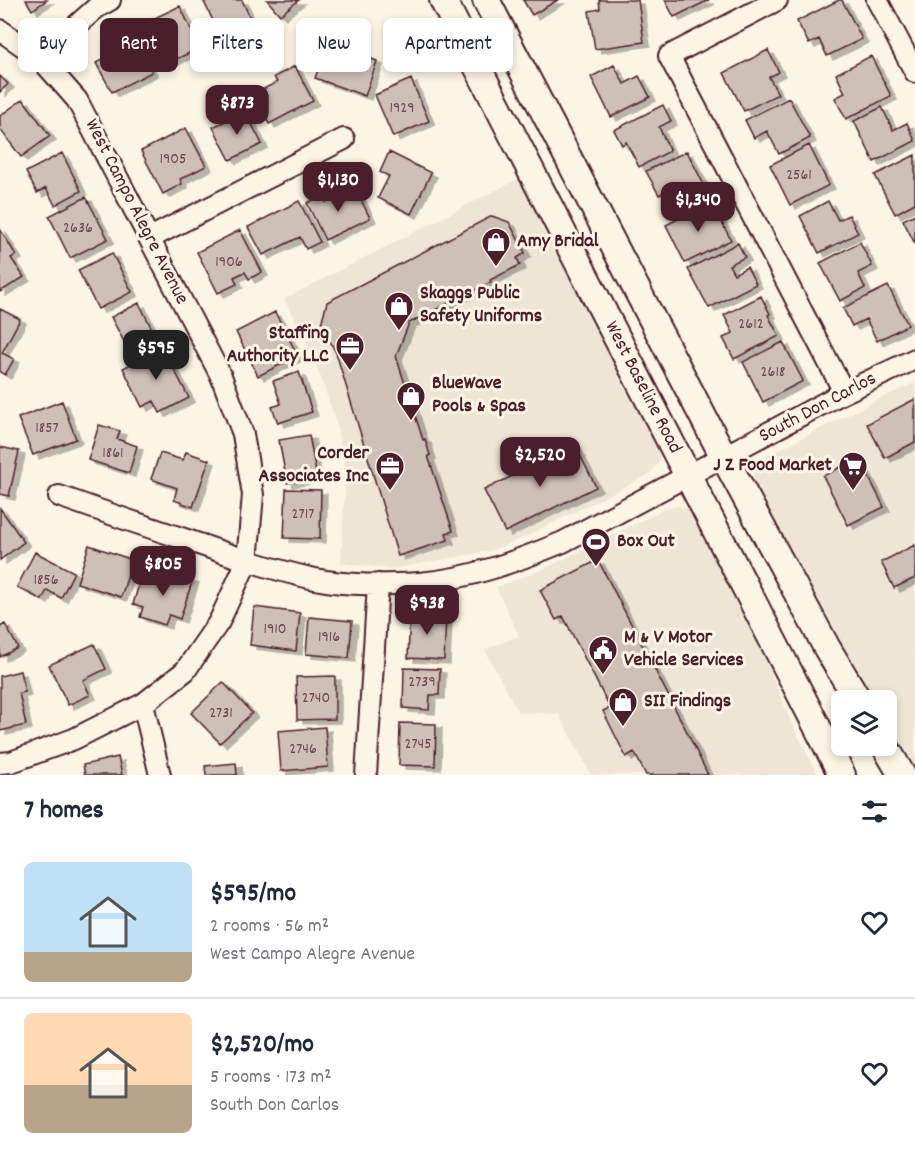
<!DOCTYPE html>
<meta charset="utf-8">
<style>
body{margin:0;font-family:Dekko,sans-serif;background:#f2f2f3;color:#1f2937;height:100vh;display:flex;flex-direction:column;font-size:22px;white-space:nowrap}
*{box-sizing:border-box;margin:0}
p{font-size:20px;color:#747a83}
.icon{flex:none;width:33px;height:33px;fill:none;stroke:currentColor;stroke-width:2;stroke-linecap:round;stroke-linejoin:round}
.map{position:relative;height:775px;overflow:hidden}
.drawer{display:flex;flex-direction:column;background:#fff;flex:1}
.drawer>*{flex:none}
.banner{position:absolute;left:18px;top:18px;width:600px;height:54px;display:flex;gap:12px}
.tools{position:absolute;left:831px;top:690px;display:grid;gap:12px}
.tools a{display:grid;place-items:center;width:66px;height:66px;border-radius:9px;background:#fff;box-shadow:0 3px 9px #0003;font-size:30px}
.price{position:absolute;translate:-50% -51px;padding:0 14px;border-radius:12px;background:#4a1f2b;color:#fff;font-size:20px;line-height:39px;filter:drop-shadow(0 2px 3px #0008)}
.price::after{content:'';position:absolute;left:50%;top:36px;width:18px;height:14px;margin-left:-9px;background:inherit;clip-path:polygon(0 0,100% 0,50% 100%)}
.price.active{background:#222;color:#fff}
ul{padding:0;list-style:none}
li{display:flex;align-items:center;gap:18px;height:150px;padding:0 24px}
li+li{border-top:2px solid #e0e1e3}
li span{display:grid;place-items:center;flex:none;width:168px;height:120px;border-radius:9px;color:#555}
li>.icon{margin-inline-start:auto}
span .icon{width:72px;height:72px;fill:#fffc;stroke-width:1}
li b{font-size:26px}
h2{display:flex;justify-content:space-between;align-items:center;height:72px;padding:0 24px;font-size:26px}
.chip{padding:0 21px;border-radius:9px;background:#fff;box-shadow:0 3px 9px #0003;font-size:21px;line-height:54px}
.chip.active{background:#4a1f2b;color:#fff}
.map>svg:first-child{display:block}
.built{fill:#eee5d7}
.building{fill:#cfc0b7;stroke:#4a1f2b;stroke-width:1.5;filter:url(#shadow)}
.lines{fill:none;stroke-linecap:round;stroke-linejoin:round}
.minor-casing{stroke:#4a1f2b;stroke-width:24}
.major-casing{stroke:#4a1f2b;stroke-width:30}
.minor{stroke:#fcf5e5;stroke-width:20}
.major{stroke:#fcf5e5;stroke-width:26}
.labels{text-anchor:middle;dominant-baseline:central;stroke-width:6;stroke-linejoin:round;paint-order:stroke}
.number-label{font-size:16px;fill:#6b474e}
.street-label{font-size:20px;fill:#4a1f2b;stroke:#fcf5e5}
.poi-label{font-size:20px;font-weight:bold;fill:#4a1f2b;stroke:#fcf5e5;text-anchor:start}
</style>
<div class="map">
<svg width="915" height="775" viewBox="0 0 915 775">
<defs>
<filter id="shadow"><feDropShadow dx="6" dy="4" stdDeviation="0" flood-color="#0004"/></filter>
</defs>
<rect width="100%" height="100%" fill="#fcf5e5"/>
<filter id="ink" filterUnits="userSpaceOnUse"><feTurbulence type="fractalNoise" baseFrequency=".0167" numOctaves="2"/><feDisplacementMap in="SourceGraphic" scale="12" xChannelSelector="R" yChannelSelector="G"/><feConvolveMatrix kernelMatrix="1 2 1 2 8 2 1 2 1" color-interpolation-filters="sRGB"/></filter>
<g filter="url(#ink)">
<path class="built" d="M518 179 652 436 659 452V463L648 475 523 538 493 550 393 569 341 563 346 470 335 418 313 356 284 299Z
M915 383V766L887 719 886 700H875L864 682 795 562 758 491 753 476 756 466 762 458 879 399Z
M677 506 687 509 694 515 759 642 791 722 818 775H591L559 714 518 712 485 650 519 636 496 587 544 569 667 508Z"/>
<path class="building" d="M26 0H47L32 10Z
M208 0H242L252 22 221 37 204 2Z
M267 0H299L280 15Z
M523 0H558L532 15Z
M599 0H638L644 42 595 49 589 11 600 9Z
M665 0H709L674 17Z
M839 0H842L862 39 827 56 819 39 809 44 797 21Z
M180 6 200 48 168 63 148 21Z
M131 33 152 72 112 92 96 63 118 51 113 43Z
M347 50 377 61 365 96 315 78 324 53 343 60Z
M768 50 779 72 769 77 778 94 744 111 724 73Z
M871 56 891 96 846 119 835 98 845 93 836 74Z
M614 65 624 84 639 76 650 97 611 117 591 77Z
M295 66 313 101 269 124 254 94 277 82 274 77Z
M0 76 8 84 0 92Z
M411 79 429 121 393 137 375 95Z
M789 98 810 138 779 154 767 131 754 138 745 120Z
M23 99 50 136 21 157 0 129V116Z
M663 105 671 121 659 127 670 151 639 167 626 142 622 145 614 130Z
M882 107 893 130 907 123 915 141 874 162 854 121Z
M245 111 262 144 230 160 213 127Z
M186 128 206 166 180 179 182 184 163 194 141 151Z
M809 145 829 185 790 205 770 165Z
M687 151 706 189 675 205 667 191 659 195 646 171Z
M389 152 431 173 411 214 378 198 389 176 380 172Z
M62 153 81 191 55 205 46 188 37 193 26 172Z
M915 155V203L895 214 875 175Z
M355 188 370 218 325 240 307 203 323 195 326 202Z
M86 197 108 239 70 258 49 216Z
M299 201 320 242 306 249 300 237 263 255 248 227Z
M828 201 838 220 849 215 858 233 819 253 800 216Z
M711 202 731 240 685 263 666 225Z
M915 214V244L903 220Z
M492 216 509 222 525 253 517 258 520 265 490 280 491 282 409 323 396 356 423 440 425 439 430 455 428 456 453 531 446 533 448 540 398 556 336 353 321 324 327 302Z
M0 229 16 255 11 258 24 277 0 292Z
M240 230 262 272 249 279 245 272 234 277 237 284 218 293 197 252Z
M860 242 872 266 858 273 865 288 840 301 820 263Z
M738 243 745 257 729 265 734 274 747 267 756 284 709 308 688 269Z
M112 253 132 292 98 309 78 270Z
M888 286 908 325 877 341 866 319 852 326 843 308Z
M761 296 770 314 768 315 779 336 734 359 723 338 733 333 724 315Z
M139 303 158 341 131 355 111 317Z
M0 309 20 319 2 353 14 359 5 375 0 372Z
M275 312 298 356 258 376 236 332Z
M783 342 803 381 763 402 743 362Z
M163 348 189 398 160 413 154 401 142 407 123 368Z
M299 372 312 412 278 423 272 407 281 404 273 381Z
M915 399V442L885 458 867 424Z
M62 401 76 439 33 455 18 418Z
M99 425 120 431 117 439 137 446 129 473 88 460Z
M309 435 317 478 287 483 279 440Z
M575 445 596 487 505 532 484 490Z
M0 447 19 451 9 496 0 494Z
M186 452 209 460 193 507 174 500 177 488 151 479 160 453 183 460Z
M859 458 884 507 848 525 823 476Z
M286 489 321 490 320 539 284 538Z
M0 508 24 542 0 560Z
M89 545 133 560 121 597 77 583Z
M915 545V578L894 588 881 562Z
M35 552 74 572 61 598 47 590 42 600 17 587Z
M598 560 685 728 708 775H646L634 752 626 757 603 711 610 708 563 616 556 620 540 590Z
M166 570 193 579 180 619 169 615 165 625 140 617 143 607 133 604 141 578 162 585Z
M254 607 300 613 296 651 250 645Z
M410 613 446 615 444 660 408 658Z
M309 617 352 621 349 658 306 654Z
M5 624 18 648 0 657V627Z
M94 644 106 669 83 680 90 695 68 705 49 665Z
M404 668 440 669 439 695H430L429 710 403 708Z
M20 671 25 692 19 693 26 725 0 731V676Z
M335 676V719L297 720 296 677Z
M223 682 252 713 220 743 191 713Z
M400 723 436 724 435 766 399 765Z
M325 727 328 767 281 771 278 731Z
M118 757 122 775H85L83 765Z
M236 763 237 775H206L205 766Z"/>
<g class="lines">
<g class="minor-casing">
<path id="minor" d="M777 0 669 56 844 392
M877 0 915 72
M0 30 40 58 77 100 221 376 243 434 253 495 247 561 219 622 185 671 143 704 74 739 11 762 0 763
M40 58 96 8 110 0
M150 238 344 139
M59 496C104 512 148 527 193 542 233 556 273 570 315 579 349 586 385 585 419 583 470 579 517 561 563 542L841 394 915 359
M143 704 160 775
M366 775 378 584"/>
</g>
<g class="major-casing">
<g id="major">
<path id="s1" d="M443 0 842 775"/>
<path d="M486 0 724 457 827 648 858 700"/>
<path d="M885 746 902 775"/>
</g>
</g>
<use href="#minor" class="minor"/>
<use href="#major" class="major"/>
</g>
</g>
<defs>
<g id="shop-pin" transform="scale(1.5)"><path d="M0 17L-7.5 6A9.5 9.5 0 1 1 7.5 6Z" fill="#4a1f2b" stroke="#fcf5e5"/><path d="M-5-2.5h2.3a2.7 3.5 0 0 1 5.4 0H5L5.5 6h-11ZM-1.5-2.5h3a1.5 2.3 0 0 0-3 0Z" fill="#fff"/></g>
<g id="office-pin" transform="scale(1.5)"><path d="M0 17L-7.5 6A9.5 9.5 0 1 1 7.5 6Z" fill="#4a1f2b" stroke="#fcf5e5"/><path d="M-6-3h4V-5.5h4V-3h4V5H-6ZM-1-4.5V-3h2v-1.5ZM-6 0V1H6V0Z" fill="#fff"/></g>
<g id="supermarket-pin" transform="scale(1.5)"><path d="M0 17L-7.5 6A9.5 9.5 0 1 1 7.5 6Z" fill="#4a1f2b" stroke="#fcf5e5"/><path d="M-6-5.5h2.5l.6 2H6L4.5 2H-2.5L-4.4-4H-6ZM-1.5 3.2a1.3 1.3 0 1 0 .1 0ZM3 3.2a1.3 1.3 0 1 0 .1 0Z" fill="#fff"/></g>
<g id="stadium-pin" transform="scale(1.5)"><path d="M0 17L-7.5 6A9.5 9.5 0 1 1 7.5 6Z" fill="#4a1f2b" stroke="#fcf5e5"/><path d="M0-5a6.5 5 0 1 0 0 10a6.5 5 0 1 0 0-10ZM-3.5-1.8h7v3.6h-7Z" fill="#fff"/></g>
<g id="civic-pin" transform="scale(1.5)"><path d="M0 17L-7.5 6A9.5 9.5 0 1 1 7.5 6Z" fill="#4a1f2b" stroke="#fcf5e5"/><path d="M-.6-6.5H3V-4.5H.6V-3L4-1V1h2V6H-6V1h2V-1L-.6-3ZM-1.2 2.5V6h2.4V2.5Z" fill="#fff"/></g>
</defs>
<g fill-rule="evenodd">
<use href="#shop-pin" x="496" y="242"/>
<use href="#shop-pin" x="399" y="306"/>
<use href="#office-pin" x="350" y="346"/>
<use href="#shop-pin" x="411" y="396"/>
<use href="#office-pin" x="390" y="466"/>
<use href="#supermarket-pin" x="853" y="466"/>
<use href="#stadium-pin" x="596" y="542"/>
<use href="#civic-pin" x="603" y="650"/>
<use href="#shop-pin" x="623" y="702"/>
</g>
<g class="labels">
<g class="number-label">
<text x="402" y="108">1929</text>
<text x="173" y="159">1905</text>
<text x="799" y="175">2561</text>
<text x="78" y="228">2636</text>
<text x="229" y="262">1906</text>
<text x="751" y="324">2612</text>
<text x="773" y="372">2618</text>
<text x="47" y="428">1857</text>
<text x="113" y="453">1861</text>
<text x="303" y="514">2717</text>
<text x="46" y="580">1856</text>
<text x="275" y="629">1910</text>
<text x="329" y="637">1916</text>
<text x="422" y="682">2739</text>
<text x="316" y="698">2740</text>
<text x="221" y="713">2731</text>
<text x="418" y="744">2745</text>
<text x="303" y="749">2746</text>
</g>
<g class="street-label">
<text transform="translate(136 212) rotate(63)">West Campo Alegre Avenue</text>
<text stroke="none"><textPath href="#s1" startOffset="436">West Baseline Road</textPath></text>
<text transform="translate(818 408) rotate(-28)">South Don Carlos</text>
</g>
<g class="poi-label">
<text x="517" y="242">Amy Bridal</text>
<text x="420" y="294">Skaggs Public<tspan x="420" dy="23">Safety Uniforms</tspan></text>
<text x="329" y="334" text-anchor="end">Staffing<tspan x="329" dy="23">Authority LLC</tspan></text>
<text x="432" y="384">BlueWave<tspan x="432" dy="23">Pools &amp; Spas</tspan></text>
<text x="369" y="454" text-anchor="end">Corder<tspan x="369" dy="23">Associates Inc</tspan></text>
<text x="832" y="466" text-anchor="end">J Z Food Market</text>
<text x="617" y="542">Box Out</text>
<text x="624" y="638">M &amp; V Motor<tspan x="624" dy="23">Vehicle Services</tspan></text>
<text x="644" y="702">SII Findings</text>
</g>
</g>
</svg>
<div class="tools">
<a><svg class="icon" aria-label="layers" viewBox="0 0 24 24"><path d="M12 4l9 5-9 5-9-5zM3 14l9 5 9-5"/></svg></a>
</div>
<b class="price" style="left:237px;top:136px">$873</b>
<b class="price" style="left:338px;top:213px">$1,130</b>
<b class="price" style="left:698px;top:233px">$1,340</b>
<b class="price active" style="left:156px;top:381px">$595</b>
<b class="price" style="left:540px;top:488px">$2,520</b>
<b class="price" style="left:163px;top:597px">$805</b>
<b class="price" style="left:427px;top:636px">$938</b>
<div class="banner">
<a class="chip">Buy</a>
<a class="chip active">Rent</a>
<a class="chip">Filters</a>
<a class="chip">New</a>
<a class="chip">Apartment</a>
</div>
</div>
<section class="drawer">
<h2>7 homes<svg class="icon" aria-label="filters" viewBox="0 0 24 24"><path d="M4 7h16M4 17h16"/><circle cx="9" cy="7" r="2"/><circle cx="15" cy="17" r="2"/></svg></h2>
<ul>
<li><span style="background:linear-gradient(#bfe0f5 75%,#b9a48a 0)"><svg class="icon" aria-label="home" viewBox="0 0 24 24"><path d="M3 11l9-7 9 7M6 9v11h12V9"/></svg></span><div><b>$595/mo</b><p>2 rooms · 56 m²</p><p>West Campo Alegre Avenue</p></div><svg class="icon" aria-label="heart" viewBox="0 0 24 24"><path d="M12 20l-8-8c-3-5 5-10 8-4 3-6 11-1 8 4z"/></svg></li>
<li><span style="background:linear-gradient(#ffd9b3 60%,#b9a48a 0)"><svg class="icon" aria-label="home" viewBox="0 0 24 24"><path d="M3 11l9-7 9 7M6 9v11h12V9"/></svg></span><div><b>$2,520/mo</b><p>5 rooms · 173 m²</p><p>South Don Carlos</p></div><svg class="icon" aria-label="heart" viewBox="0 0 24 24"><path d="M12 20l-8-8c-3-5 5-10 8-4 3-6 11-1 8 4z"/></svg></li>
</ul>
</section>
